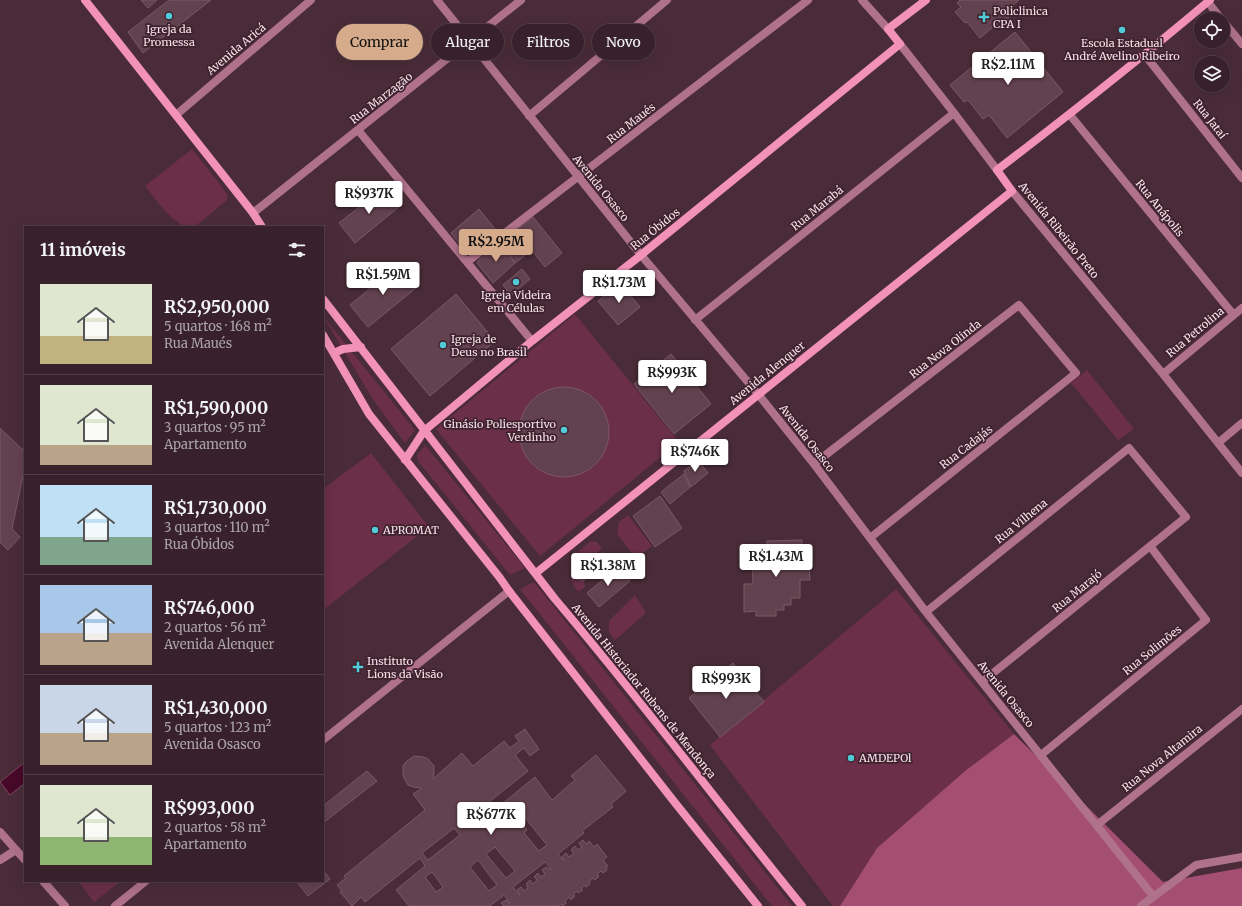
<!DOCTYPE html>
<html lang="pt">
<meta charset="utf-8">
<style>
body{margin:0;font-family:Merriweather,serif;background:#3f2932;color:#f1f3f6;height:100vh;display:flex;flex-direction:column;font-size:15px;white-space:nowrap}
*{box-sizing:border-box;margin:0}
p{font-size:13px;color:#aba3a8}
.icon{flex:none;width:22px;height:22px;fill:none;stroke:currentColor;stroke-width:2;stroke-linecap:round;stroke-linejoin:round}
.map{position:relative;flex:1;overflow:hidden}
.drawer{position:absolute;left:24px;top:226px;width:300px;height:656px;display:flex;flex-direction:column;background:#38212a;border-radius:0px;box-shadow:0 4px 16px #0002,0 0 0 1px #523e47}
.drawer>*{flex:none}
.banner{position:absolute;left:336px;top:24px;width:380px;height:36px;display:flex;gap:8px}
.fabs{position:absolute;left:1194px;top:12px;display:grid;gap:8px}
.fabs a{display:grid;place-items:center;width:36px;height:36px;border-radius:50%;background:#38212a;box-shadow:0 4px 16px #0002,0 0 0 1px #523e47;font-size:20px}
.price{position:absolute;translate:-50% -34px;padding:0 9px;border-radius:4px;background:#fff;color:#222;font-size:13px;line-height:26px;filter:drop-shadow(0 1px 2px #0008)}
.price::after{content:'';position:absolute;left:50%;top:24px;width:12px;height:9px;margin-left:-6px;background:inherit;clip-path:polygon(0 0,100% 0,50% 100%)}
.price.active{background:#d6ab8b;color:#111}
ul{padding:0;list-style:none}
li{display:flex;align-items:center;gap:12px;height:100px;padding:0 16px}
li+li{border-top:1px solid #523e47}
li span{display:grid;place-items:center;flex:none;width:112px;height:80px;border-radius:0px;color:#555}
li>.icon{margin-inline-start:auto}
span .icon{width:48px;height:48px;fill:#fffc;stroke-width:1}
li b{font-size:17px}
h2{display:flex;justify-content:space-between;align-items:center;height:48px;padding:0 16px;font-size:17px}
.chip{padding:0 14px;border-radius:18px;background:#38212a;box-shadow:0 4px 16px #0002,0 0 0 1px #523e47;font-size:14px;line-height:36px}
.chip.active{background:#d6ab8b;color:#111}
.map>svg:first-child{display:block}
.green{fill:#6b2f49}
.forest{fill:#a54e74}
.water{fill:#480929;stroke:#7c4a63}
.building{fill:#63424f;stroke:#7a5865;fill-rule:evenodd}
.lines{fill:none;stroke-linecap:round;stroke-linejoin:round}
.street{stroke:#af728a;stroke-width:8}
.secondary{stroke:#f292b9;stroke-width:8}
.poi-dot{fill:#52cbd8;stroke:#3f222e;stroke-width:1.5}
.labels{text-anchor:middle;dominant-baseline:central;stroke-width:3.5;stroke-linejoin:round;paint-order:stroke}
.poi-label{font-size:11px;fill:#f6e2e9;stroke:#3f222e;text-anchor:start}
.street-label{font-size:11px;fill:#f6e2e9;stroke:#3f222e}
</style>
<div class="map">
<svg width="1242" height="906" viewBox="0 0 1242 906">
<rect width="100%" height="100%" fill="#4a2c38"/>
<path class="green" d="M192 149 223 188 227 195V200C220 205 199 225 193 227 177 231 154 197 145 186Z
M575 314 679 442 540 556 436 429Z
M323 316 415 430 405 443 374 401Z
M1087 370 1134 429 1118 440 1071 383Z
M425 445 525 568 510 575 418 461 417 455Z
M371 453 429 527 323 610V489Z
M628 515 652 546 636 558 617 534 619 522Z
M591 541 597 542 602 549 592 556H579L573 578 584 581 585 587 578 592 571 580 570 574 576 556 579 551Z
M534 582 792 906H772L520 589Z
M896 589 1014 734 965 771 877 848 840 906H833L710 745Z
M635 595 646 613 615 640 609 632V621Z
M78 881H121L94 902Z"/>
<path class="forest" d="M1014 734 1163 882 1242 868V906H840L877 848 965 771Z"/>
<path class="water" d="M25 762V783L10 795 0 782Z"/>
<path class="building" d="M141 0H157L148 8Z
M169 0H211L143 53 128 32Z
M960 0H1019L1005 12 1015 26 1011 29 1007 24 1005 26H994L980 38 967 22 965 23 955 12 961 7 957 3Z
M1015 32 1063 92 1007 138 989 115 983 119 968 100 964 102 950 85Z
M384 188 400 206 355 243 339 223Z
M479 209 495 229 473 248H463L451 233Z
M533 217 562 253 545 267 516 230Z
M516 230 532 250 515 263 500 243Z
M500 243 515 263 493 283 477 263 479 260Z
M398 266 416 288 368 327 350 305Z
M522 269 530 279 511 295 503 285Z
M620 283 640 307 618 325 598 301Z
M456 294 495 341 430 396 391 349Z
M671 354 711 404 674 434 634 384Z
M519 432a45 45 0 1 1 90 0a45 45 0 1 1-90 0Z
M0 428 22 449 25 448V466L12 529 20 537 8 550 0 542Z
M698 460 708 473 691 487 684 471Z
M684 474 690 487 670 504 661 492Z
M660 496 682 528 655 547 633 516Z
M802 540V565H809L810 580H800V598H791V605H784V610H776V616H756V611L744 612V584H753L752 554H767V541Z
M579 556 590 558 584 581 573 578Z
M618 567 630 581 599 607 587 593Z
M733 663 764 702 720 737 689 698Z
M525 729 539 749 530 756 524 748 515 755 528 771 474 814 480 822 535 777 552 800 575 780 571 776 596 755 626 791 611 804 613 807 582 831 584 833 558 854 564 861 562 857 566 853 569 857 574 853 571 850 575 846 578 850 582 847 579 843 583 840 586 844 589 841 594 847 597 844 607 857 603 860 608 866 606 868 607 870 603 873 601 871 597 874 599 876 595 880 593 878 589 882 590 884 586 887 585 885 581 888 583 890 578 893 577 891 573 894 575 896 571 900 569 897 565 901 566 903 563 906 561 904 559 906H504L501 903 506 900 509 903H510L504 895 490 906H409L396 890 425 866 420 858 365 902 361 897 352 906 340 892 342 891 337 885 346 878 344 876 425 810 413 794 422 788 413 787 408 785 403 776V766L406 762 414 756 423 757 428 759 434 766V771L433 779 462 753 473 766 504 741 510 748 519 741 515 736ZM514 804 547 845 539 851 524 833 527 830 520 821 519 823 513 815 511 817 506 810ZM454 828 460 835 428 860 422 853ZM495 847 515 871 506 878 486 854ZM478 860 497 885 489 891 470 867ZM545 862 551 869 550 870 546 867 542 870 545 874 541 877 538 873 534 877 537 880 533 884 530 880 526 884 528 888 524 891 521 887 517 890 520 894 519 895 513 887ZM432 872 443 887 436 892 425 877Z
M367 771 377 781 323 823V806Z
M323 870 330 879 308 896 296 881H323Z"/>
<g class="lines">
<path class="street" d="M437 0 641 255 758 394 814 464 926 612 1153 896
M862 0 888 29
M1208 2 1221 19
M1223 21 1242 44
M900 44 954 113 997 170
M1145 55 1242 178
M176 115 311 0
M1070 115 1233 314
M529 116 667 0
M358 130 532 341
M1012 191 1163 374 1242 473
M253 213 521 0
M467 262 808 0
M695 320 954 113
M1163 374 1242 308
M1218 443 1242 423
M814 464 1019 305 1076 373 870 538
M926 612 1129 448 1186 517 982 682
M323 740 509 591
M1041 755 1206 620 1150 546
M1097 825 1242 709
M0 832 25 860
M0 860 16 850
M43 881 65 906
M115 906 146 881
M1141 906 1196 865 1242 857"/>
<path class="secondary" d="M85 0 253 213 262 227
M323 299 555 599C640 699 719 804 802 906
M323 335 369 414 500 578 509 591 676 804 758 906
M334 353 343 349 361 347
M405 460 424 431 532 341 641 255 900 44 888 29 926 0
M536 573 1012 191 997 170C1069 115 1140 59 1210 0"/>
</g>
<g class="poi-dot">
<circle cx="169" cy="16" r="4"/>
<path d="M982 11h4v4h4v4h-4v4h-4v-4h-4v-4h4z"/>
<circle cx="1122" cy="30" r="4"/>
<circle cx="516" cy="282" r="4"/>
<circle cx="443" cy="345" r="4"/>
<circle cx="564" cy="430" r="4"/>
<circle cx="375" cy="530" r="4"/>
<path d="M356 661h4v4h4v4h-4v4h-4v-4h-4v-4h4z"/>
<circle cx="851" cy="758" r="4"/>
</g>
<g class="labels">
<g class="poi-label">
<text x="993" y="11">Policlinica<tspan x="993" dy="13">CPA I</tspan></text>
<text x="169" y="29" text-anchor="middle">Igreja da<tspan x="169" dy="13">Promessa</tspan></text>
<text x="1122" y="43" text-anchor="middle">Escola Estadual<tspan x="1122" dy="13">André Avelino Ribeiro</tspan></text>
<text x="516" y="295" text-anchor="middle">Igreja Videira<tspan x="516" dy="13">em Células</tspan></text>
<text x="451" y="339">Igreja de<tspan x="451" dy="13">Deus no Brasil</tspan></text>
<text x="556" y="424" text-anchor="end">Ginásio Poliesportivo<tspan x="556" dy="13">Verdinho</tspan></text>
<text x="383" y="530">APROMAT</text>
<text x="367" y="661">Instituto<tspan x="367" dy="13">Lions da Visão</tspan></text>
<text x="859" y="758">AMDEPOl</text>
</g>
<g class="street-label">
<text transform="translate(236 49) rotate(-40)">Avenida Aricá</text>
<text transform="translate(381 98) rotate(-38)">Rua Marzagão</text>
<text transform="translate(1210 119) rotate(52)">Rua Jataí</text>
<text transform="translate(631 123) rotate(-38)">Rua Maués</text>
<text transform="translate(601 188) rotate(51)">Avenida Osasco</text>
<text transform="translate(817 208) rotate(-39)">Rua Marabá</text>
<text transform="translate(1160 208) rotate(51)">Rua Anápolis</text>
<text transform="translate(655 229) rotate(-39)">Rua Óbidos</text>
<text transform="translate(1059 230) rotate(51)">Avenida Ribeirão Preto</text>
<text transform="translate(1195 332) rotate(-40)">Rua Petrolina</text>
<text transform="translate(945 349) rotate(-38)">Rua Nova Olinda</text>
<text transform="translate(767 373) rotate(-39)">Avenida Alenquer</text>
<text transform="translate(807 438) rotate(52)">Avenida Osasco</text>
<text transform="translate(966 447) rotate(-38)">Rua Cadajás</text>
<text transform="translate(1021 521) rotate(-39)">Rua Vilhena</text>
<text transform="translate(1077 591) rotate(-39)">Rua Marajó</text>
<text transform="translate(1152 650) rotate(-39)">Rua Solimões</text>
<text transform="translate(644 691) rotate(51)">Avenida Historiador Rubens de Mendonça</text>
<text transform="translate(1006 694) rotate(51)">Avenida Osasco</text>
<text transform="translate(1162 758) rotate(-39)">Rua Nova Altamira</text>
</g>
</g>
</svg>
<div class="fabs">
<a><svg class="icon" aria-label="locate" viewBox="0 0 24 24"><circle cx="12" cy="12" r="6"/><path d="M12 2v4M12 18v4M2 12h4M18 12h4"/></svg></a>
<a><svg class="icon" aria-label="layers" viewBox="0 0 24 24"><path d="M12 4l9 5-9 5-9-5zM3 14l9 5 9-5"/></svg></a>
</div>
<b class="price" style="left:1008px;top:86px">R$2.11M</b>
<b class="price" style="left:369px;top:215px">R$937K</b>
<b class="price active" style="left:496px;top:263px">R$2.95M</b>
<b class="price" style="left:383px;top:296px">R$1.59M</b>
<b class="price" style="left:619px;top:304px">R$1.73M</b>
<b class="price" style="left:672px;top:394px">R$993K</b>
<b class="price" style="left:695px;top:473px">R$746K</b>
<b class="price" style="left:776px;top:578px">R$1.43M</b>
<b class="price" style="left:608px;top:587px">R$1.38M</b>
<b class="price" style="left:726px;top:700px">R$993K</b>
<b class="price" style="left:491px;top:836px">R$677K</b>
<div class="banner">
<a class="chip active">Comprar</a>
<a class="chip">Alugar</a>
<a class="chip">Filtros</a>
<a class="chip">Novo</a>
</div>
<section class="drawer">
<h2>11 imóveis<svg class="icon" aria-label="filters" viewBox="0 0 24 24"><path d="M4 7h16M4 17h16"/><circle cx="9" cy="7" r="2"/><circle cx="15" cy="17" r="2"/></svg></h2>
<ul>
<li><span style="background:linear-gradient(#dfe7d0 65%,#c2b280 0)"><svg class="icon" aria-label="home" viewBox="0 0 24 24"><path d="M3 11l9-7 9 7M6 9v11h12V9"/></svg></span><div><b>R$2,950,000</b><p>5 quartos · 168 m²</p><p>Rua Maués</p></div></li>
<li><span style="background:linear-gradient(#dfe7d0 75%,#b9a48a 0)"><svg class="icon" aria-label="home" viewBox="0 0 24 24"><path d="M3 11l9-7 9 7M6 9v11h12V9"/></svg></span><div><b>R$1,590,000</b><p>3 quartos · 95 m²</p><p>Apartamento</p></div></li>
<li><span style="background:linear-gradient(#bfe0f5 65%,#7fa58c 0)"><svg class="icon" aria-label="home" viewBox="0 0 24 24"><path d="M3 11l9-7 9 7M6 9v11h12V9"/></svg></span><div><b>R$1,730,000</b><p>3 quartos · 110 m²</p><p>Rua Óbidos</p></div></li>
<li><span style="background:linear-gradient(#a9c7e8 60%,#b9a48a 0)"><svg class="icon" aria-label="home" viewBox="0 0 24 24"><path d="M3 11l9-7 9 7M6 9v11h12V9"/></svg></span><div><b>R$746,000</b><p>2 quartos · 56 m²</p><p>Avenida Alenquer</p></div></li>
<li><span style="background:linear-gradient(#c9d6e8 60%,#b9a48a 0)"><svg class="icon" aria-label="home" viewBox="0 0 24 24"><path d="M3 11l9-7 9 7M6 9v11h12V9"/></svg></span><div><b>R$1,430,000</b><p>5 quartos · 123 m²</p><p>Avenida Osasco</p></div></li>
<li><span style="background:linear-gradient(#dfe7d0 65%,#8fb573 0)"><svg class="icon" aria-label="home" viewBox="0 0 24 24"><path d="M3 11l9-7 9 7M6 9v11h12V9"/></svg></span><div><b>R$993,000</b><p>2 quartos · 58 m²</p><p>Apartamento</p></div></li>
</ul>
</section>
</div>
